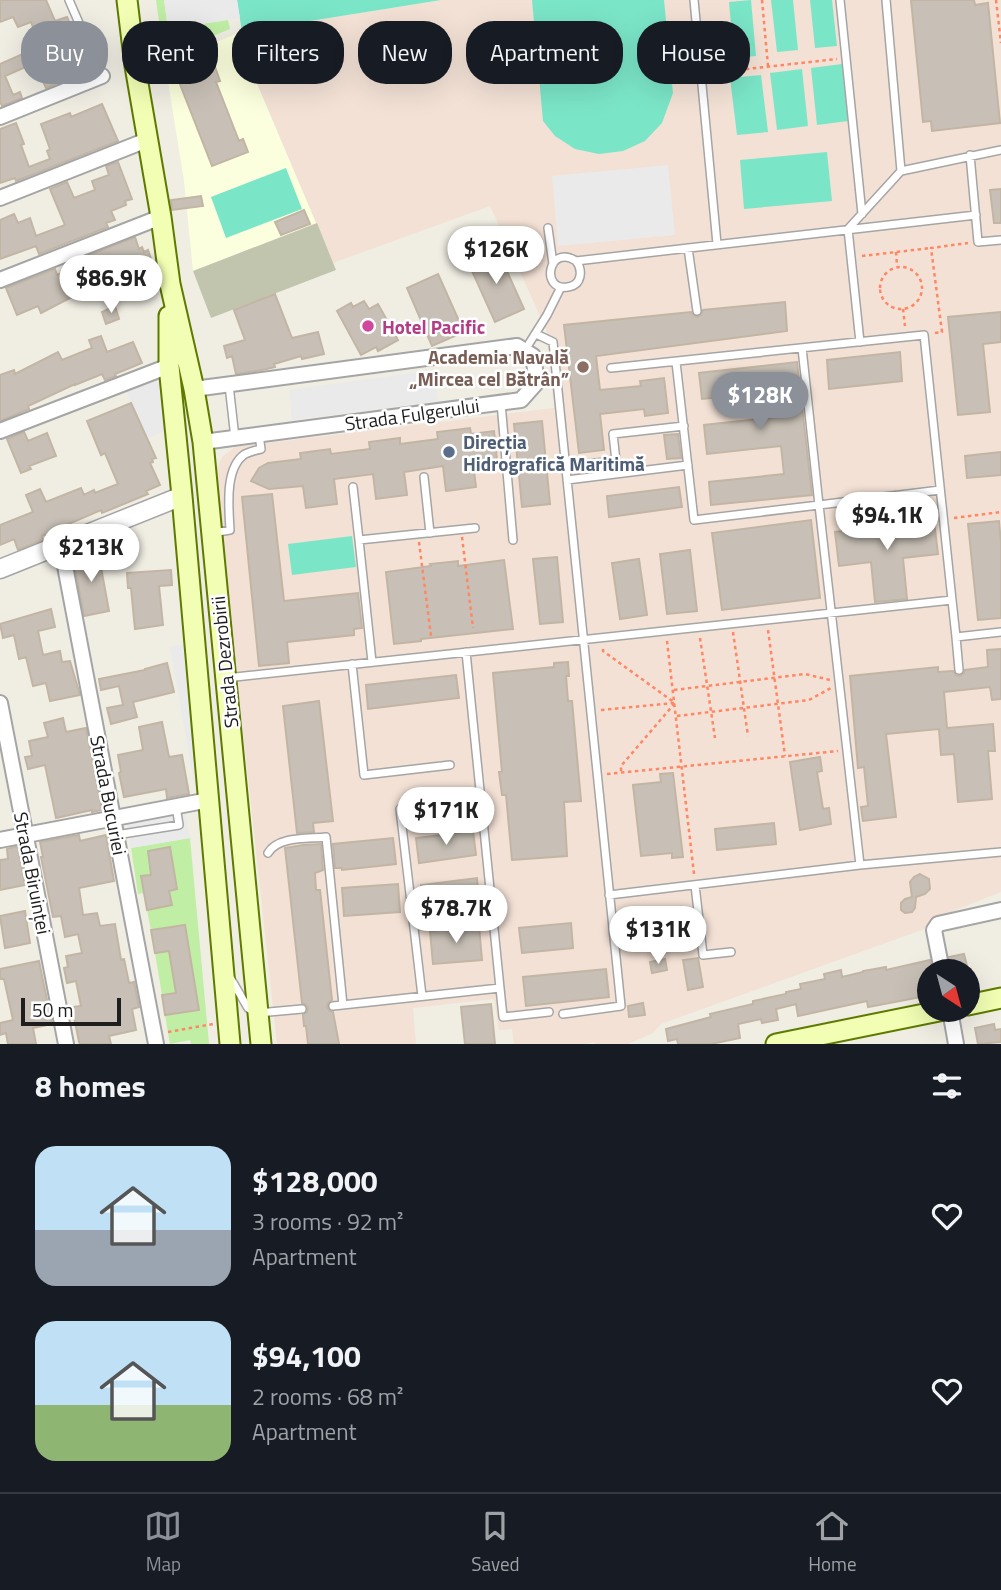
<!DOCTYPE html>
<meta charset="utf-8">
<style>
body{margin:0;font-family:"Titillium Web",sans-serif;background:#20242c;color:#f1f3f6;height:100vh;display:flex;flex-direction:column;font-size:26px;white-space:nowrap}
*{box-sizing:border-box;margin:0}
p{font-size:23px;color:#9ea1a6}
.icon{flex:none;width:38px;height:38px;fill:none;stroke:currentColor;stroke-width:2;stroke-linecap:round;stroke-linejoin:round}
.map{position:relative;height:1044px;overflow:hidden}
.sheet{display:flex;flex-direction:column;background:#171b24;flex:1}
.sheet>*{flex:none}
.guide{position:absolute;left:21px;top:21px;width:959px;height:63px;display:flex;gap:14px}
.needle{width:46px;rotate:144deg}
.controls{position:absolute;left:917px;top:959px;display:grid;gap:14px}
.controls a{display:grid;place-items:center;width:63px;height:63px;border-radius:50%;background:#171b24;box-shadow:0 7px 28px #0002;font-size:35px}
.scale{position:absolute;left:21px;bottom:18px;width:100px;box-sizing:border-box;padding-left:7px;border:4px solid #1e1e1e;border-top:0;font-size:19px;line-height:24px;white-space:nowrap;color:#1e1e1e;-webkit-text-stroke:5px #fff;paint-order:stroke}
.price{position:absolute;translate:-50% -60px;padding:0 16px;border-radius:24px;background:#fff;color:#222;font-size:23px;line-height:46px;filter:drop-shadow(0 2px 4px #0008)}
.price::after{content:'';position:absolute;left:50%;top:42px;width:21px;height:16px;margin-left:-10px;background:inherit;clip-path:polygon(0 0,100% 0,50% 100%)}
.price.current{background:#8c9099;color:#fff}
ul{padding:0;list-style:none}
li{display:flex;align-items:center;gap:21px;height:175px;padding:0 35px}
li span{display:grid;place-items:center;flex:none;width:196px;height:140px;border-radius:21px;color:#555}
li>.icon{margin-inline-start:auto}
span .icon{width:84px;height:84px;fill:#fffc;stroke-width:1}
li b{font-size:30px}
h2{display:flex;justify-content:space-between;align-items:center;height:84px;padding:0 35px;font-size:30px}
.tag{padding:0 24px;border-radius:28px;background:#171b24;box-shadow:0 7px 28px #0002;font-size:24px;line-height:63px}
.tag.current{background:#8c9099;color:#fff}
.dock{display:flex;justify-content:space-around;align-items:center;height:98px;border-top:2px solid #363941;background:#171b24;font-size:19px;color:#9ea1a6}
.dock a{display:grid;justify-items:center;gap:4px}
.dock .current{color:#8c9099}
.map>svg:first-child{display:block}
.education{fill:#fbffdd}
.military{fill:#f3e1d5}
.construction{fill:#c2c5ae}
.grass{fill:#c0eea5}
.pitch{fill:#7be5c8}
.parking{fill:#eaeaea}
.building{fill:#c8c0b6;stroke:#c2b5a4;stroke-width:2}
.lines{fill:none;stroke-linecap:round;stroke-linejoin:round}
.service-casing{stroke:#a5a5a5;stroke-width:10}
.minor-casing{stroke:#a5a5a5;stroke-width:18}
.tertiary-casing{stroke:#a5a5a5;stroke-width:21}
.secondary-casing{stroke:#5e7a00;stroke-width:23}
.path{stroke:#ff8765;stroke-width:2.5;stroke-dasharray:3.5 3.5;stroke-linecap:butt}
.service{stroke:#fff;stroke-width:7}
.minor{stroke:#fff;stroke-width:14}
.tertiary{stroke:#fff;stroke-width:18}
.secondary{stroke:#f1feb3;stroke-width:19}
.hotel-dot{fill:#d1479c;stroke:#fff;stroke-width:2.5}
.education-dot{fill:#8d6e63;stroke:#fff;stroke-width:2.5}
.service-dot{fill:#5c6f8a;stroke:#fff;stroke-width:2.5}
.labels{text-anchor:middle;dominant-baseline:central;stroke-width:5;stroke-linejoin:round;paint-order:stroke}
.hotel-label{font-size:19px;font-weight:bold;fill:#b23c85;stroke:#fff;text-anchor:start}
.education-label{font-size:19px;font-weight:bold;fill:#785e54;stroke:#fff;text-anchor:end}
.street-label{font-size:19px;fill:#1e1e1e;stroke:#fff}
.service-label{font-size:19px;font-weight:bold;fill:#4e5e75;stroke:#fff;text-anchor:start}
</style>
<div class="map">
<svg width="1001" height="1044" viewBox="0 0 1001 1044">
<rect width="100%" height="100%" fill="#f0ede3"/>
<path class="education" d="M236 34 317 223 193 271 184 181 165 63Z"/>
<path class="military" d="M441 0H1001V892L933 919 930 927 661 1024 653 1033 628 1044H595V1042L585 1044H514L512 1029 499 1030 494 999 413 1008 416 1044H277L215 474 222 457 235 447 554 408 546 329 490 206 333 263 236 34 242 32Z"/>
<path class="construction" d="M317 223 336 270 211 318 193 271Z"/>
<path class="grass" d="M156 0H164L168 29 228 20 230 29 164 56Z
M190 838 209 1044H191L190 1040 170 1044 165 1015 198 1010 185 925 151 930 147 910 171 905 169 891 177 889 170 848 148 851 151 875 142 876 144 893 138 894 131 848Z
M169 951 176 993 162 995 155 953Z"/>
<path class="pitch" d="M237 0H441L242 32Z
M532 0H664L673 93 662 123 645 141 623 151 599 154 575 149 555 136 543 121Z
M751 0 756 56 734 58 729 2Z
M771 0H793L798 50 777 52Z
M810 0H832L837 46 815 48Z
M842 64 848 121 817 125 811 68Z
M802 69 808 126 777 130 770 73Z
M761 75 768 132 737 135 730 78Z
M827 152 832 201 744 209 740 160Z
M286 168 302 209 226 238 211 197Z
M352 536 356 567 292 575 288 544Z"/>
<path class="parking" d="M164 0H237L240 18 168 29Z
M668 165 675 235 558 246 552 176Z
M434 370 438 401 292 420 289 390Z
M159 377 167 430 147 439 126 391Z
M191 643 205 791 196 794 170 647Z
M185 810 190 838 131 848 126 820Z"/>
<path class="building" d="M0 0H46L55 21 67 17 71 26 62 31 70 51 81 46 91 70 46 88 41 77 36 79 30 65 5 76 13 95 20 92 22 98 2 106 0 101V64L41 46 31 22 18 27 13 17 0 22Z
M911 0H974L975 5 988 3 1000 123 932 131 931 121 923 122Z
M214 64 220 81 216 82 239 141 243 139 248 152 212 166 178 79Z
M102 104 118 141 16 181 15 178 0 183V129L16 123 24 144 21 145 29 167 50 159 47 151 50 149 41 124 70 113 71 117Z
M118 162 132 199 125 201 126 205 111 211 115 220 106 223 108 227 39 254 36 246 0 259V220L14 214 18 223 30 218 36 236 65 225 50 189 67 182 74 198 95 190 92 181 109 175 106 166Z
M1001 189V223H994L990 190Z
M201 196 203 206 172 210 171 200Z
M304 210 310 224 281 235 275 222Z
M135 237 139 249 142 247 144 252 148 250 152 262 115 275 116 278 85 290 41 313 38 306 17 315 6 288 55 269 57 275 79 266 77 260Z
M497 249 524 309 495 322 468 262Z
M438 274 464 332 432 346 407 288Z
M275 294 292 338 318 332 324 354 302 359 301 356 274 364 275 367 262 370 236 374 232 356 227 358 224 346 245 340 234 310Z
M364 301 369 309 378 304 398 340 378 351 376 347 361 355 337 311 351 303 353 307Z
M785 302 787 331 596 356 600 390 641 386 640 381 664 378 668 413 645 416 644 409 600 414 604 450 579 453 564 325 691 312 693 315 697 317 701 315 703 310Z
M115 306 119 319 106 324 102 312Z
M1001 312V342L983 344 990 412 958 415 948 317Z
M101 336 107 352 133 342 142 363 115 374 116 376 105 380 102 374 75 385V384L28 406 29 409 0 421V375L14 370 15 374 58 352 62 360 92 348 89 340Z
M900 352 902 381 829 389 827 360Z
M797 362 812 495 711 505 709 482 784 474 781 446 707 454 704 425 777 417 774 392 702 399 699 373Z
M131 403 156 458 152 459 153 462 150 463 160 485 146 491 148 494 102 513 101 510 52 531 53 532 42 536 43 540 18 550 14 539 0 545V525L33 512 26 495 40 489 46 502 81 488 84 495 94 490 95 493 118 484 105 453 101 455 87 421Z
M542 421 550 504 522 507 514 424Z
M470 428 471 434 494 431 497 460 473 464 476 487 446 491 443 466 404 472 407 495 376 499 373 474 334 479 337 504 306 508 303 486 269 489 251 481 259 468 268 463 301 459 300 453 330 449 331 454 370 449 369 442 400 438V444L438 439 437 432Z
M24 432 28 441 47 433 56 456 29 466 31 469 21 473 7 439Z
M678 434 681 458 667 459 664 435Z
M1001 452V475L967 478 965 456Z
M679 487 682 507 609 517 607 496Z
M272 494 284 601 358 593 362 628 354 629V635L287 642 289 663 259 666 242 497Z
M897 515 898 525 934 521 938 554 903 558 907 599 875 602 871 562 839 566 835 532 878 527 876 517Z
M811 520 820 598 722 610 712 533Z
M999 521 1001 543V618L978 620 968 524Z
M690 550 697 611 667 614 660 554Z
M98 551 109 611 84 616 73 556Z
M557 557 563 622 540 624 533 559Z
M639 559 647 615 620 619 612 563Z
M504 560 513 629 421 639V641L394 644 386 572 431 566 430 564 458 561V566Z
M171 570 172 585 159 586 163 625 135 629 131 588H128L127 573Z
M51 609 55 627 38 631 43 655 60 651 62 662 70 661 80 695 50 701 46 683 33 686 26 657 19 659 14 635 3 638 0 624Z
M1001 649V699L992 700 990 687 944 692 947 728 993 724 995 751H988L992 799 958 802 954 754 941 755 939 729 886 734 896 817 863 821 861 807 868 806 864 767 858 768 850 676 938 667V672L953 671 956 675 960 676 964 673 965 670 988 667 987 650Z
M568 662 569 676H566L568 701H572L581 801 564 802 567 856 512 860 506 795H502L499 772H502L493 673 554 667V663Z
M167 663 174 692 133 702 137 717 111 724 107 708 123 705 119 686 101 690 99 679 145 670V669Z
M456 675 459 698 368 709 366 685Z
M319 701 333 821 313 823 314 832 297 833 283 706Z
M63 718 66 732 86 728 102 810 92 812V810L56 818 45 765 28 769 25 757 32 756 29 741 48 737 44 723Z
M162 722 169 757 182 755 189 794 167 798 166 789 124 797 119 773 121 772 118 755 143 750 139 727Z
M820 757 822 771 817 772 823 809 829 808 831 824 800 830 790 762Z
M673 773 683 857 672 858V853L641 856 633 785 661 782 660 774Z
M774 823 776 844 717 850 715 829Z
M473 831 476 855 419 863 416 838Z
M79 835 80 841 106 835 114 881 79 888 83 915 97 913 100 926 115 924 121 960 124 959 129 983 134 982 139 1007 132 1009 136 1030 109 1036 111 1044H80L79 1042 72 1007 81 1006 76 981 67 983 64 968 68 967 66 956 82 953 78 934 65 937 61 916 53 917 41 857H43L40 842Z
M393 838 396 864 342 870V868H335L333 844Z
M321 844 323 870 315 873 316 890H320L332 1000 328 1003 327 1007 330 1011 333 1012 339 1044H308L306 1026H304L303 1015 307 1012 308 1008 305 1004 302 1003 285 848 303 845Z
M18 846 25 885 0 890V860L8 859 7 849Z
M170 847 177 889 169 891 172 905 147 910 141 876 151 875 148 851Z
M920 874 929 879 930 889 925 894 916 897 915 908 912 912 905 913 901 910V903L905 899 912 897 910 882 914 877Z
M477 878 479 903 424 909 421 885Z
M398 884 400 912 344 916 342 888Z
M25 911 30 943 5 948 0 916Z
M571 923 573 948 522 953 519 928Z
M185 925 199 1010 165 1015 162 995 176 993 169 951 155 953 151 930Z
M479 926 482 960 433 964 430 931Z
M964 954 967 966 951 968 949 957Z
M698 958 703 987 688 990 683 960Z
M665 959 667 970 652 973 650 962Z
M930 960 932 971H929V994L920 995 921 997 868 1007 867 1001 798 1016 796 1004 776 1009 778 1020 762 1023 761 1019 738 1024 740 1038 711 1044H678L677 1039 668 1041 666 1029 711 1017 710 1014 753 1004V1001L786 994V992L801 989 800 984 825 979 824 974 841 970 842 977 863 972V971L886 967V970Z
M39 961 52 1024 33 1028 36 1044H8L6 1033 0 1035V1023L13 1020 4 979H0V969Z
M606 969 609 997 526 1006 523 977Z
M643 1003 645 1015 629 1017 628 1006Z
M491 1004 495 1044H465L461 1007Z
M994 1024 995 1030 1001 1029V1042L978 1044 975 1028Z"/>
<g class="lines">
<g class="service-casing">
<path id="service" d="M69 0 102 76
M694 0 717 244
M840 0 862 214
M970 155 978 242 1001 240
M901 171 1001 150
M548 228 553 264
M688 248 697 311
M576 261C583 270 582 285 568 287 540 292 548 243 576 261L976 215
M536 334 553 342 621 1006 563 1014
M860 342 848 229 901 171 886 0
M802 348 819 505 940 490
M525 350 547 315 561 287
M611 368 924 335 952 600
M229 385 235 438
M501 403 513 540
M565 466 616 461 613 434 684 426
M424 477 430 533
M567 480 688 465
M353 487 359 540
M212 533 230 530C229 509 224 468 245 454 250 452 256 450 261 449L259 435
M956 637 959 670
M372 662 359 540 475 528
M352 664 364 775 450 765
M226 678 952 600 956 637 1001 632
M400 809 422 996
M116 835 179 825 176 806
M268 853C278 836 308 839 326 837L343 1005
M860 865 1001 852
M695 885 703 955 731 952
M609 895 860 865 819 505 694 520 676 362
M231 979 248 1008 258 1013 302 1009
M500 988 503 1017 549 1012
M333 1006 500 988 466 652"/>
</g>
<g class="minor-casing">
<path id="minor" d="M0 117 102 76
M0 198 147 140
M0 280 161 217
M194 389 517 346 533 356 537 382 521 400 203 442
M0 431 169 366
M61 545 156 1044
M0 703 66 1044
M0 840 209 800
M942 971 934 930 938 924 1001 910
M950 1010 956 1044"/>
</g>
<g class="tertiary-casing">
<path id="tertiary" d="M0 569 182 496"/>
</g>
<g class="secondary-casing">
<path id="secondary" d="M127 0 135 66 161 217 170 284 194 389 203 442 261 1044
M169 316V366L182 496 230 1044
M968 1005 1001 998
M776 1044 944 1010"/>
</g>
<path class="path" d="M762 0 768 66
M996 0 1001 43
M711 73 837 59
M896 252 897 266
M862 256 931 248
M880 288a21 21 0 1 1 42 0a21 21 0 1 1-42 0Z
M903 309 905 326
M935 333 942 332 931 248 968 243
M954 518 1001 512
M462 537 473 628
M419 542 431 636
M768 630 785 756
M733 632 748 736
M700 638 715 738
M667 641 694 874
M603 649V651L675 703
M674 690 805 674 830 680
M601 710 674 703
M677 716 809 700 831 688
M621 771V766L675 703
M607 774 838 751
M168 1032 213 1024"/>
<use href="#service" class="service"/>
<use href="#minor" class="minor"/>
<use href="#tertiary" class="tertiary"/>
<use href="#secondary" class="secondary"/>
</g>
<circle class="hotel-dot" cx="368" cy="326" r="7"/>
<circle class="education-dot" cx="583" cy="367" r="7"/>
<circle class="service-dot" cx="449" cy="452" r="7"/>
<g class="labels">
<g class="hotel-label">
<text x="382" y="326">Hotel Pacific</text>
</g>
<g class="education-label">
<text x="569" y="356">Academia Navală<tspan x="569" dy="22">„Mircea cel Bătrân”</tspan></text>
</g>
<g class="street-label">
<text transform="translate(412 414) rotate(-8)">Strada Fulgerului</text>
<text transform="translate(224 662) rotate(-96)">Strada Dezrobirii</text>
<text transform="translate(109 795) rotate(79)">Strada Bucuriei</text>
<text transform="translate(33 873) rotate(79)">Strada Biruinței</text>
</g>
<g class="service-label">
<text x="463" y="441">Direcția<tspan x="463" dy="22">Hidrografică Maritimă</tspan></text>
</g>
</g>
</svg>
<div class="controls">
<a><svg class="needle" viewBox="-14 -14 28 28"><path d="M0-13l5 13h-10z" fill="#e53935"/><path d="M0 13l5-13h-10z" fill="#9ea1a6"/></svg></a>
</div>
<div class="scale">50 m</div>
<b class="price" style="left:496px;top:286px">$126K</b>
<b class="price" style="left:111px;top:315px">$86.9K</b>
<b class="price current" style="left:760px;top:432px">$128K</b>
<b class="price" style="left:887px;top:552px">$94.1K</b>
<b class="price" style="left:91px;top:584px">$213K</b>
<b class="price" style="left:446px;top:847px">$171K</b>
<b class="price" style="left:456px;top:945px">$78.7K</b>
<b class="price" style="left:658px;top:966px">$131K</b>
<div class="guide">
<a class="tag current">Buy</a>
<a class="tag">Rent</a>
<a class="tag">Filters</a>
<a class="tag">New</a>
<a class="tag">Apartment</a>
<a class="tag">House</a>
</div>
</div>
<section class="sheet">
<h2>8 homes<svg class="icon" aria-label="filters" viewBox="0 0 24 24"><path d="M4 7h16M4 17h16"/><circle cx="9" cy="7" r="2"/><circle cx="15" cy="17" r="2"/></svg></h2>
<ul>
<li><span style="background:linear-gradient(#bfe0f5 60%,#9aa5b1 0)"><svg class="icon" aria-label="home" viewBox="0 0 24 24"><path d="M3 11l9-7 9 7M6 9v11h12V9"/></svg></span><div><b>$128,000</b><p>3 rooms · 92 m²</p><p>Apartment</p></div><svg class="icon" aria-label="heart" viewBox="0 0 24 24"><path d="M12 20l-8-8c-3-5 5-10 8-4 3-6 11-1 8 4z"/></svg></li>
<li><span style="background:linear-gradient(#bfe0f5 60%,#8fb573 0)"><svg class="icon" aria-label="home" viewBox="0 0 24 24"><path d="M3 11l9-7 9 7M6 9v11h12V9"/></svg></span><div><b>$94,100</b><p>2 rooms · 68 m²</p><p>Apartment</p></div><svg class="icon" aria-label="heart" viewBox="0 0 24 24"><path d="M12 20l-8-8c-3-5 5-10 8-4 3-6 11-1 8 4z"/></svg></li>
</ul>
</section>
<nav class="dock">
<a class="current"><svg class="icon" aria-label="map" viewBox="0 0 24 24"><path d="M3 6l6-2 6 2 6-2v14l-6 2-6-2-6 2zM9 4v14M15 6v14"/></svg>Map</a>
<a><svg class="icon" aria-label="saved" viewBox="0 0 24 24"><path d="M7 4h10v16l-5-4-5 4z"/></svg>Saved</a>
<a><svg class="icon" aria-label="home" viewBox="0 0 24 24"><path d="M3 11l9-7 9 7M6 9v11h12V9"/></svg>Home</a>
</nav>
